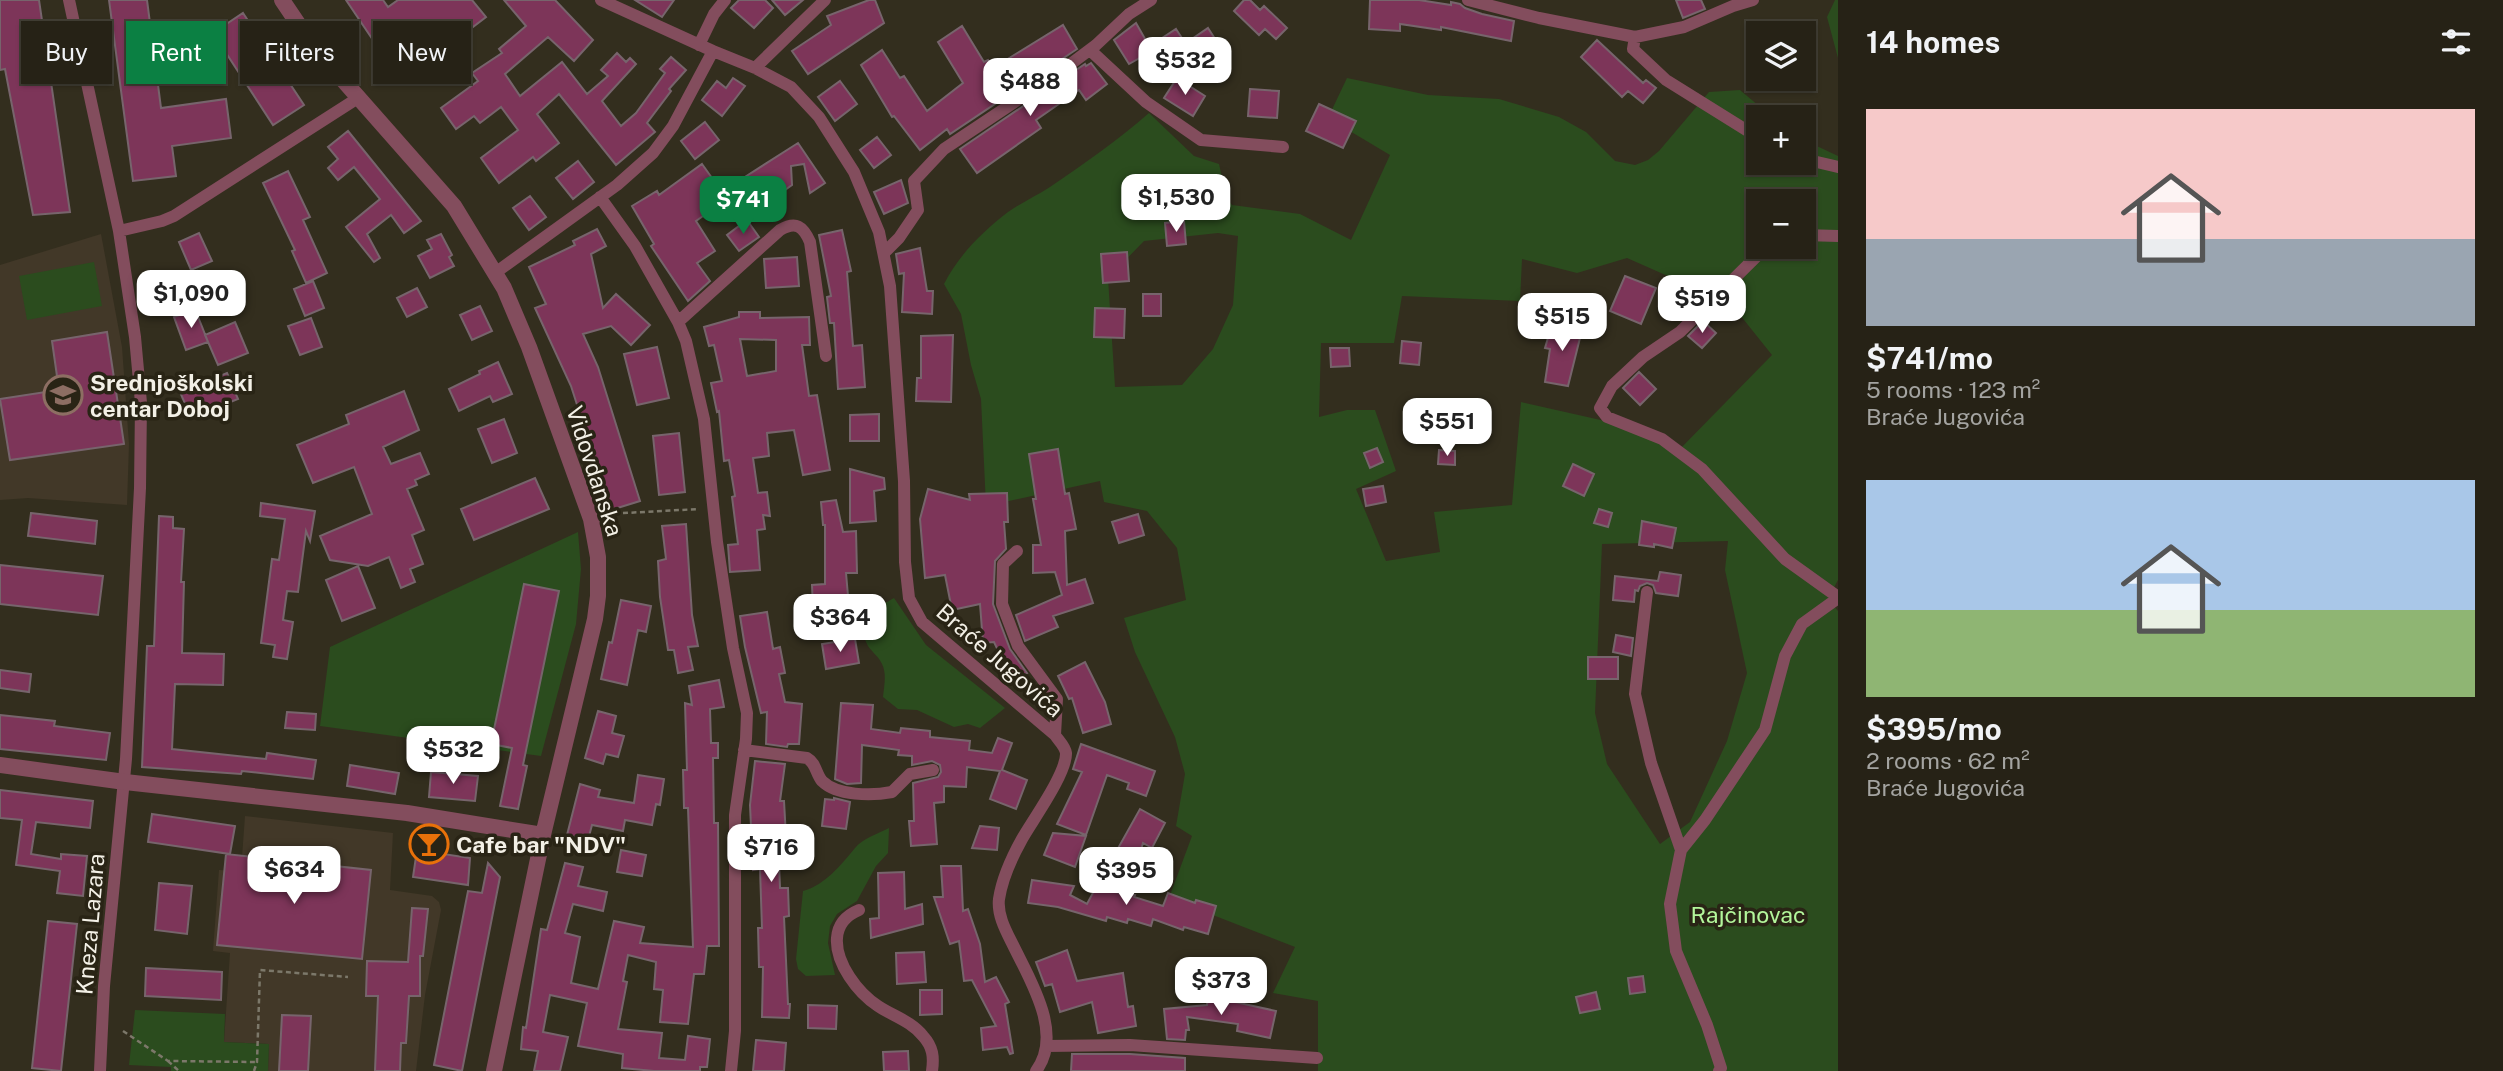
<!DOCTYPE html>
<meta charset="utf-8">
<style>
body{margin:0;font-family:"Public Sans",sans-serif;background:#322f23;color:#f1f3f6;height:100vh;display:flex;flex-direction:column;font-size:26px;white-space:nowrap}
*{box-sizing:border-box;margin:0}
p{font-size:23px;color:#a4a4a1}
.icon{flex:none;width:38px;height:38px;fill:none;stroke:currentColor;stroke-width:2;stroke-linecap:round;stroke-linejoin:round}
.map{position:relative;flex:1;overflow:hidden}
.panel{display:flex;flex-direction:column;background:#262216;width:665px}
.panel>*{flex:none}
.hud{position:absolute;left:21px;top:21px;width:665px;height:63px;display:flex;gap:14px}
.buttons{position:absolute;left:1746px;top:21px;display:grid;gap:14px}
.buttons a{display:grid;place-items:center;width:70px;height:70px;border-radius:0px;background:#262216;box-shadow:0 2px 5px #0004,0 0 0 2px #423f35;font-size:35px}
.price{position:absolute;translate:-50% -60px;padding:0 16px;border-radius:14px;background:#fff;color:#222;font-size:23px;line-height:46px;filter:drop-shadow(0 2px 4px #0008)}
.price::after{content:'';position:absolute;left:50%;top:42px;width:21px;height:16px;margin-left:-10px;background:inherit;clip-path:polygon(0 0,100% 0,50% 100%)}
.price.current{background:#0b8043;color:#fff}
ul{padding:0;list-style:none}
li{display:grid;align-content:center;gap:14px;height:371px;padding:0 28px}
li span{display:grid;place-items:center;height:217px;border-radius:0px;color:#555}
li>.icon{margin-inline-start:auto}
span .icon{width:126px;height:126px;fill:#fffc;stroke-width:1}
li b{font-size:30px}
h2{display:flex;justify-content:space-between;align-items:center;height:84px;padding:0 28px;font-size:30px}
.chip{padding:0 24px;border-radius:0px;background:#262216;box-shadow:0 2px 5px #0004,0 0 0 2px #423f35;font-size:24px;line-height:63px}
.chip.current{background:#0b8043;color:#fff}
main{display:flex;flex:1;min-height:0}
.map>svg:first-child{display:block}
.education{fill:#423828}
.green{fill:#2b4c1e;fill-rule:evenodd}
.building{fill:#7d3559;stroke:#77646c;stroke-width:2;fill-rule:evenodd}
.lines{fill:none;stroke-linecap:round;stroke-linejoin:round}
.path{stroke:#7c786a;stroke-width:2.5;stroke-dasharray:5 3.5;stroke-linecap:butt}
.minor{stroke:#834d5d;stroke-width:12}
.tertiary{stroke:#834d5d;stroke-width:16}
.labels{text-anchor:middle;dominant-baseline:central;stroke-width:7;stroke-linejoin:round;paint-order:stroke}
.poi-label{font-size:23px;font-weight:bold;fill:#f3f0e6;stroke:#292415;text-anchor:start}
.street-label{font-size:23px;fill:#f3f0e6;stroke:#292415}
.park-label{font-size:23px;fill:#b3f69b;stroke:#292415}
</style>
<main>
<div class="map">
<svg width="1838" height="1071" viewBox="0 0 1838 1071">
<rect width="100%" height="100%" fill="#332e1e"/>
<path class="education" d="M101 234 122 347 129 444 127 505 28 498 0 500V265Z
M245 816 393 833 390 890 432 896 439 902 441 910 425 995 416 1071H268L269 1044 224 1042 230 953 213 951 219 870 241 871Z"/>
<path class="green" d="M1835 0H1838V58L1827 17Z
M1347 78 1428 95 1499 99 1559 117 1586 132 1615 161 1635 165 1648 160 1659 151 1709 92 1740 90 1772 117H1759V163H1804V140L1838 156V580L1828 599 1838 611V1071H1318V1001L1273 993 1295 947 1169 898 1192 836 1176 826 1185 774 1175 737 1135 652 1124 618 1186 600 1177 548 1147 511 1104 502 1100 481 986 506 981 399 971 365 961 314 944 284C958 256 983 231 1008 212 1021 203 1036 196 1050 187 1084 164 1118 140 1149 113L1194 156 1219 164 1227 199 1232 205 1300 214 1351 240 1390 155 1328 118ZM1759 201H1804V247H1759ZM1218 233 1238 236 1233 305 1213 349 1182 385 1115 387 1108 278 1144 241ZM1627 258 1704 292 1724 295 1772 355 1679 450 1605 421 1521 402 1512 505 1434 512 1440 552 1386 561 1356 489 1396 471 1375 410H1347L1319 417 1321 343H1394L1402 296 1520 301 1522 259 1577 273ZM1728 541 1725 570 1747 673 1727 741 1690 822 1660 844 1607 764 1595 713 1602 544Z
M94 262 102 306 27 320 19 276Z
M578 532 581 569 576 624 541 756 320 726 330 647Z
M894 598 926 645 1005 708 980 728 968 724 954 727 917 710 898 709 883 697C884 686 887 674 882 664 879 657 872 652 868 646 854 620 875 609 894 598Z
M889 828 888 853 876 866 857 901 837 914 830 926 828 943 835 975 806 976 798 969 796 959 803 891C825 885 841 865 855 848 862 839 879 833 889 828Z
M135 1010 225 1014 224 1042 269 1044 268 1071H171V1067L129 1065Z"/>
<path class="building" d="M0 0H39L70 212 33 215 5 69 0 70Z
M109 0H147L161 108 226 99 231 138 172 146 176 176 133 181Z
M346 0H383L388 7 398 0H472L486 17 456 40 465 53 429 80 400 40 381 52Z
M504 0H555L593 40 574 61 548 37 505 74 520 96 562 62 587 94 608 76 601 70 617 53 626 62 630 58 636 64 602 101 621 126 636 113 665 73 660 69 671 57 686 70 669 89 671 91 647 123 655 132 616 165 559 94 537 114 559 143 536 161 533 157 499 183 481 158 518 130 501 107 480 123 474 116 456 129 441 108 478 81 472 73 502 53 499 49 526 26Z
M635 0H674L662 17Z
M739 0H765L773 8 754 28 731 8Z
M772 0H803L785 15Z
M869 0H875L884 23 808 74 792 51 831 25 827 16Z
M1244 0H1250L1260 10 1264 6 1287 28 1276 39 1265 29 1259 35 1234 11Z
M1370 0H1419L1451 5V2L1460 4 1465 8 1482 14 1514 21 1511 41 1441 27V30L1400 24V31L1369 29Z
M1676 0H1701L1705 9 1683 18Z
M243 13 304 105 273 125 213 33Z
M1136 23 1152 51 1129 64 1114 40Z
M1063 25 1077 49 950 134 947 129 920 150 894 116 892 117 861 65 882 50 900 78 904 76 927 111 963 83 938 42 962 26 984 62 988 60 993 68Z
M1208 28 1228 59 1209 71 1189 41Z
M1176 29 1191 52 1171 65 1156 42Z
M1597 40 1643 83 1646 80 1656 88 1643 103 1628 91 1622 97 1581 57Z
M1091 63 1107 84 1086 100 1079 90 1036 120 1041 128 977 173 960 149 1085 64 1086 66Z
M733 78 745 86 722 116 702 100 717 81 726 88Z
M1177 78 1205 96 1193 116 1164 98Z
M840 81 857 104 835 121 818 97Z
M1250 89 1279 91 1277 118 1248 116Z
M1319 104 1356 121 1343 148 1306 131Z
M705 122 719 140 695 159 681 141Z
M348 131 421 221 404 233 391 215 367 234 380 258 374 262 346 227 380 199 354 167 338 180 328 168 338 159 328 147Z
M877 137 891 155 874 168 860 150Z
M798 143 825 183 810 193 804 164 791 166 792 185 754 212 734 184Z
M578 161 594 182 573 199 556 178Z
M702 164 727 199 696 221 715 251 697 263 710 281 688 301 651 246 654 244 632 206 657 191 659 195Z
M288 171 310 217 303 220 327 273 306 283 292 251 295 250 263 183Z
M901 180 908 203 884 214 874 192Z
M530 196 546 217 529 230 513 208Z
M747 220 759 237 739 251 727 235Z
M1184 221 1186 244 1167 246 1165 223Z
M597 229 606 246 591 254 603 308 616 294 650 325 631 345 611 326 583 334 598 367 640 501 611 510 571 386 535 308 546 304 529 267 575 245 573 241Z
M842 230 851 271 847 272 853 346 862 345 865 387 838 389 834 323H830L827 297 831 296 819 235Z
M199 233 212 261 191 270 179 242Z
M441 234 452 255 449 257 454 266 430 278 418 256 432 249 427 240Z
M920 248 927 291H933L932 314 902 312 904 273 899 274 896 254Z
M1127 252 1129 281 1103 283 1101 254Z
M797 257 799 286 766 288 764 259Z
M197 271 208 300 188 307 177 278Z
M1625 276 1656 288 1641 324 1610 311Z
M313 281 324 308 305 316 294 289Z
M417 288 427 307 407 317 397 298Z
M1143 294H1161V316H1143Z
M480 306 492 331 472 340 460 315Z
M1095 308 1125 309 1124 338 1094 337Z
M195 309 208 342 186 350 174 317Z
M739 312H760V318L809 317 810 345H802L809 396 817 395 830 470 803 475 794 430 767 433 769 456 753 458 758 493 767 492 770 516 763 515 765 529 757 530 760 570 730 572 728 545 738 544 732 497 735 496 729 460 724 461 719 411 717 412 711 383 722 381 714 345 709 346 704 327 739 317ZM740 339 776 340V371L747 376Z
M311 318 322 347 300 355 288 326Z
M1553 321 1582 330 1568 386 1545 382 1550 349 1545 348Z
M1703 321 1716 333 1702 348 1688 336Z
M235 322 248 353 218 365 205 335Z
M107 332 124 444 10 460 0 399 59 390 52 341Z
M953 335 951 402 916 401 917 378H921V336Z
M1402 341 1421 343 1419 365 1400 363Z
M657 347 669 398 637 405 624 354Z
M1330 348H1349L1350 366 1331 367Z
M498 362 512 394 493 402 490 396 459 411 449 389 480 374 479 371Z
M1639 372 1656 389 1640 405 1623 388Z
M227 373 238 399 191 418 180 392Z
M404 391 419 430 383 447 391 464 420 453 429 474 415 480 417 485 407 489 424 530 412 535 423 564 410 569 415 582 401 588 389 557 368 566 330 560 320 536 372 514 354 467 313 483 297 445 349 424 346 415Z
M879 414V441H850V415Z
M504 419 517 453 492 463 478 429Z
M679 433 685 492 659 495 653 436Z
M1377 448 1383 462 1370 468 1364 453Z
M1058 449 1065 494 1069 493 1076 529 1065 531 1067 585 1085 579 1093 603 1053 616 1058 627 1025 641 1016 615 1062 595 1055 572 1033 573V545H1041L1033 499H1036L1029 454Z
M1439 450 1455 451V465L1438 464Z
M1573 464 1594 474 1584 496 1563 486Z
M850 469 884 478 885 489 874 491 876 521 850 523Z
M535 478 549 509 474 540 461 509Z
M1383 486 1386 502 1366 506 1363 489Z
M928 489 970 500 969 494 1007 493 1008 522H1004L1006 549 995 561 993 604 1010 649 1027 673 1012 680 994 642 983 643 980 604 952 610 945 575 925 578 920 519Z
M836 500 843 532 856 531 857 573H846L849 607 813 610 812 585 825 584V525H823L821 502Z
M261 503 315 511 310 541 306 531 298 592 287 591 283 620 293 622 287 659 273 657 275 645 261 643 272 559 279 560 285 519 260 516Z
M1599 509 1612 513 1608 527 1594 523Z
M31 513 97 521 95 544 28 536Z
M1138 514 1144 535 1119 543 1112 522Z
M159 516 173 517V528L184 529 181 582H184L182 653 224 654 223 685 175 684 172 749 266 759 267 753 316 760 313 779 242 771 241 774 142 767 147 646H154Z
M1642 521 1676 528 1672 548 1654 544V547L1639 545Z
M686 524 692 615 698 646 688 647 693 670 678 673 674 650H668L660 597 658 561 666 559 662 526Z
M0 565 103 576 98 615 0 604Z
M358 566 375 608 342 621 326 580Z
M1660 572 1681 575 1678 596 1656 593 1653 585 1647 583 1640 586 1638 591 1635 590 1634 602 1613 600 1615 576 1658 581Z
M524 584 559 591 523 765 527 766 518 809 500 806 512 748 491 744Z
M621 600 651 606 646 632 638 630 627 685 601 679 609 642 612 643Z
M767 612 773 649 780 647 785 673 779 674 785 702 802 704 799 744H788L787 747 766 744 767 712 761 713 745 647 740 616Z
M1616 635 1633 638 1631 656 1613 652Z
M855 639 859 663 826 669 822 644Z
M1588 657H1618V679H1588Z
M1085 662 1105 702 1111 724 1083 733 1072 698 1069 699 1058 676Z
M0 670 31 674 29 692 0 688Z
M719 680 724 707 710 709 711 743H718V758H713L714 823H718L719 946H707L704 974H694L688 1024 660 1022 663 990 654 989 656 962 628 955 623 981 627 982 618 1029 662 1033 659 1058 685 1060 688 1036 710 1039 707 1067H700V1071H654L622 1068 623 1054 578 1046 587 1003 550 995 543 1032 568 1037 560 1071H534L538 1051 521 1049 523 1027 526 1028 541 929 547 930 565 863 583 867 578 886 607 892 603 911 573 904 565 933 580 937 571 983 598 989 614 921 644 927 640 943 693 947 688 808H684L683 770H687L685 703 692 705 689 686Z
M841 703 873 705 871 729 900 733 901 728 930 731V737L970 741 969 750 992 753 998 738 1012 743 1002 770 1027 780 1016 809 990 799 1000 771 967 767 966 787 944 786V802L934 803 937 844 911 846 909 821H914L913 783 938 777 941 772 940 765 932 761 912 765V756L898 755 899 750 862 745 861 783 847 784 835 779Z
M598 711 616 716 612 733 624 736 618 757 606 754 603 764 585 758Z
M287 712 316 714 315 730 285 728Z
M0 715 55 721 54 726 110 733 106 760 0 749Z
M1081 744 1155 771 1146 796 1127 789 1129 783 1107 775 1086 835 1057 824 1082 772 1073 769Z
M755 761 785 764 780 801H784L786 837H778L780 888H788L789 916 784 917 788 1004H790L789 1018 762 1017 763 967H759L758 928H762L760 869 753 870 750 805Z
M350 765 399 773 395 794 347 786Z
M431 772 478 776 475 801 429 797Z
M638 775 664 779 660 805 656 804 652 825 625 820 623 831 592 825 588 840 567 835 580 784 600 790 598 797 634 803Z
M0 790 93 801 90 828 36 822 31 854 61 859V854L87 856 83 896 57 893 60 871 16 865 22 820 0 818Z
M834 798 850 802 846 829 822 826 825 799 834 800Z
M1140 809 1165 823 1152 848 1143 843 1129 887 1102 877Z
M152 814 235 826 230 854 148 842Z
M980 826 999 828 997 850 972 848Z
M1053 833 1086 836 1075 867 1044 855Z
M295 850 327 853 326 865 371 870 362 959 217 945 226 854 293 861Z
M417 850 470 858 468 885 413 877Z
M621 850 646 855 642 876 617 872Z
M488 863 500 877 462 1071 434 1065 468 891 482 893Z
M941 866H961L963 911 968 909 980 944 985 982 996 977 1009 1002 1005 1004 1013 1053 1010 1054 1007 1047 983 1050 981 1028 996 1026 972 980 964 981 959 941 950 944 934 897H943Z
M904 872 905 909 922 904 923 924 871 938 870 919 879 918 878 873Z
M1032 880 1074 886 1070 895 1087 904 1095 889 1135 895 1134 897 1163 906 1168 893 1195 903 1196 900 1216 906 1208 934 1184 927 1183 930 1153 919 1151 926 1128 919 1127 923 1107 917 1106 921 1058 907 1028 903Z
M159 883 192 886 187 934 155 930Z
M412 908 428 909 423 956H420V996H409L406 1043H401L400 1071H375L378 996H366L367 961 408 962Z
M48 921 77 924 61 1071 32 1068Z
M1067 950 1077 981 1123 973 1128 1007 1133 1006 1136 1026 1098 1033 1092 1002 1060 1012 1052 984 1045 986 1036 962Z
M924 952 926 982 897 984 896 953Z
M146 968 222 972 221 1000 145 996Z
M1643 976 1645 992 1630 994 1628 978Z
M920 990H942V1014L920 1015Z
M1209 991 1236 996 1235 1002 1276 1011 1270 1038 1237 1031 1238 1024 1187 1017 1189 1030H1186L1185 1040 1167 1039 1164 1009 1207 1005Z
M1596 992 1600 1009 1580 1013 1576 997Z
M808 1005 837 1006 836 1029 808 1028Z
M282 1015 311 1016 308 1071H279Z
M756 1040 786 1043 784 1071H753Z
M908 1051 909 1071H884L883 1052Z
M1072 1054H1130L1185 1058V1071H1071Z"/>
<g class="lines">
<path class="path" d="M606 514 699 509
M123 1031 168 1061 257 1062
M168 1061 179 1071
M254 1071 257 1062 260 970 348 977"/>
<path class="minor" d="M69 0 119 231 135 337 141 403 140 488 126 759 104 986 100 1071
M601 0 713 51 755 68 791 87 819 117 854 172 879 232 890 286 904 481 905 562 909 598 922 622 1055 735C1059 741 1065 746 1066 753 1067 773 1032 821 1022 839 1012 857 1002 879 999 899 997 915 1006 931 1013 945 1030 980 1064 1034 1036 1071
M1468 0 1539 18 1635 37 1684 27 1733 6 1753 0
M1635 37 1633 49 1666 80 1759 138
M699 45 714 14 725 0
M1090 50 1146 102 1201 140 1283 147
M755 68 825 0
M1804 159 1838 167
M600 197 635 246 678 322 686 341 704 419 717 542 733 648 747 713 746 739 735 815V1031L731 1071
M119 231 162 221 174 216 358 98
M1804 235 1838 236
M1770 247 1763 250 1680 332 1643 357 1612 386 1600 408 1607 417 1662 439 1702 469 1785 559 1838 597
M884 253 899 238 918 210 914 181 944 149 1064 69 1096 45 1129 14 1151 0
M495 273 617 185 653 153 673 126 713 51
M678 322 780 230C796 221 803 226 810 242L826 356
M1017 551 1003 564 1002 604 1018 646 1057 699 1055 735
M1647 592 1635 694 1651 763 1681 850
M744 750 807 758C816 763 816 774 822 781 837 796 872 796 892 792L910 774 933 770
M859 910C847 915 838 924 837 938 835 963 858 993 878 1006 893 1016 911 1021 923 1036 933 1047 934 1057 932 1071
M1046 1046 1130 1045 1317 1058
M1719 1071 1721 1068 1707 1025 1676 951 1670 904 1681 850 1705 820 1765 730 1785 656 1802 624 1838 598"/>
<path class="tertiary" d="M282 0 313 46 454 206 504 288 529 347 591 519 598 557V596L595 619 543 835 494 1071
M0 765 125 782 407 813 543 835"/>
</g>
<defs>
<g id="school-ring" transform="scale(2.0125)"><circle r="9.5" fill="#292415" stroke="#8d6e63" stroke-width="1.5"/><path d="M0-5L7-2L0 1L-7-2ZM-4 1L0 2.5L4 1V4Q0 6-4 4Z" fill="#8d6e63"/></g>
<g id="bar-ring" transform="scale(2.0125)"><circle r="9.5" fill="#292415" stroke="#e8710a" stroke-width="1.5"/><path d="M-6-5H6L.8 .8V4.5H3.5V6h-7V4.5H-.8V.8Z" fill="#e8710a"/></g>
</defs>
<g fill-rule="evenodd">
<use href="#school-ring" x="63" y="395"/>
<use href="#bar-ring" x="429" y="844"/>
</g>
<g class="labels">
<g class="poi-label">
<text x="90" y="382">Srednjoškolski<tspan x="90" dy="26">centar Doboj</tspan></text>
<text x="456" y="844">Cafe bar "NDV"</text>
</g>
<g class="street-label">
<text transform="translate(595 471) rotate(72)">Vidovdanska</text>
<text transform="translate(1000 660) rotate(41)">Braće Jugovića</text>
<text transform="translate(90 924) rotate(-85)">Kneza Lazara</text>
</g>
<g class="park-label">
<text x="1748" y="914">Rajčinovac</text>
</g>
</g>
</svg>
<div class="buttons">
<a><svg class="icon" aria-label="layers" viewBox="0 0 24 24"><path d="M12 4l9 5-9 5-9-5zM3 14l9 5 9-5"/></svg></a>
<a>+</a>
<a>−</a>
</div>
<b class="price" style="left:1185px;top:97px">$532</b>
<b class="price" style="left:1030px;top:118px">$488</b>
<b class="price" style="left:1176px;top:234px">$1,530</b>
<b class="price current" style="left:743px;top:236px">$741</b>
<b class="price" style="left:191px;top:330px">$1,090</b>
<b class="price" style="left:1702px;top:335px">$519</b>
<b class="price" style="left:1562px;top:353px">$515</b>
<b class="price" style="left:1447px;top:458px">$551</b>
<b class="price" style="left:840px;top:654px">$364</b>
<b class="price" style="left:453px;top:786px">$532</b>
<b class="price" style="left:771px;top:884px">$716</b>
<b class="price" style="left:294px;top:906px">$634</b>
<b class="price" style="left:1126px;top:907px">$395</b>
<b class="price" style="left:1221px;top:1017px">$373</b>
<div class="hud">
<a class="chip">Buy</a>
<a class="chip current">Rent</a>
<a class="chip">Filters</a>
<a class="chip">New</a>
</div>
</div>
<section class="panel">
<h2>14 homes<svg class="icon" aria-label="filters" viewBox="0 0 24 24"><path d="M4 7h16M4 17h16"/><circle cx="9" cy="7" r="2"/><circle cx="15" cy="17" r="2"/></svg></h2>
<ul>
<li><span style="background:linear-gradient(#f6c9c9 60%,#9aa5b1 0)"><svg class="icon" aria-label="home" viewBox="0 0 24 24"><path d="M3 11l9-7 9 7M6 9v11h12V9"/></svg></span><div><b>$741/mo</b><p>5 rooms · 123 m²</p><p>Braće Jugovića</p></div></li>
<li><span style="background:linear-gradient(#a9c7e8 60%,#8fb573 0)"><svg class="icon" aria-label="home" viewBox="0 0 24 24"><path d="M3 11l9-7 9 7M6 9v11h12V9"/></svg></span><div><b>$395/mo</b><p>2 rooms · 62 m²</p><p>Braće Jugovića</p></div></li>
</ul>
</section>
</main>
